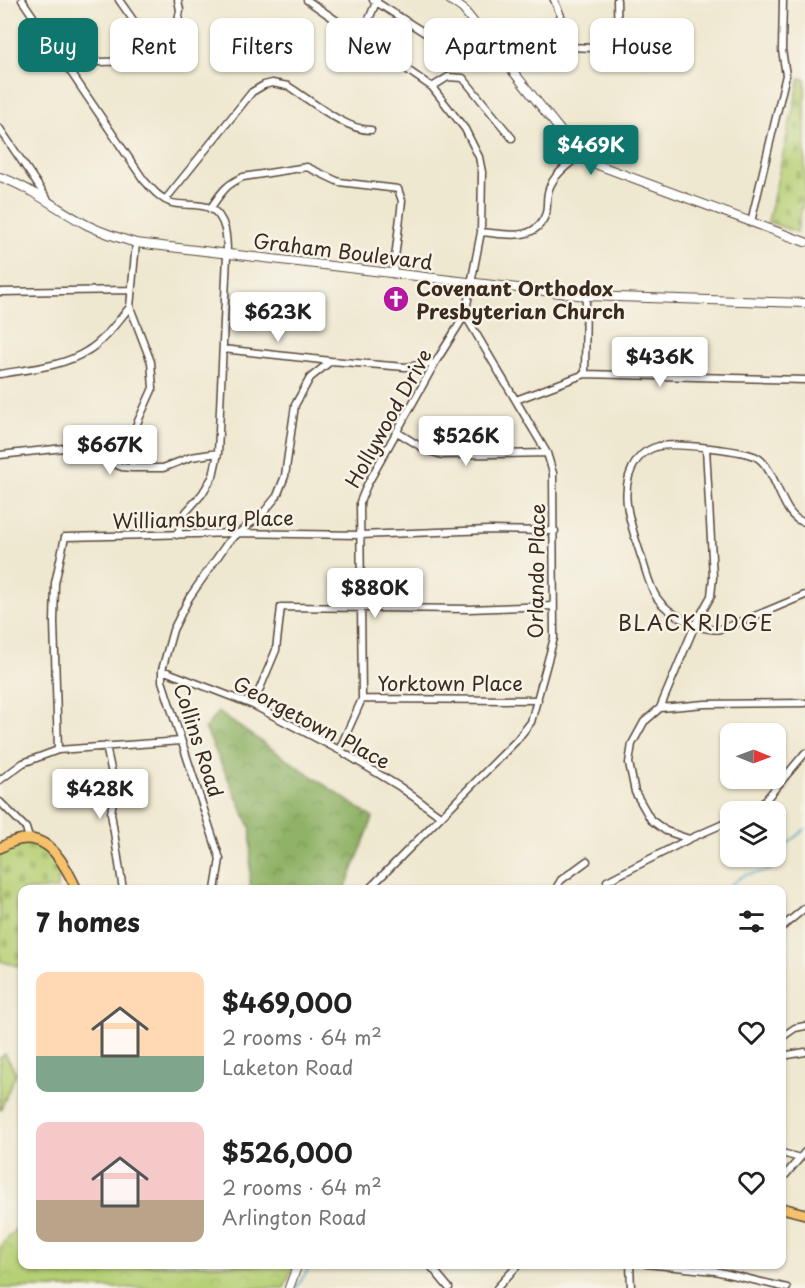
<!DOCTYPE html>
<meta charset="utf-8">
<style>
body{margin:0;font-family:"Playpen Sans",sans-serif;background:#f2f2f2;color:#222;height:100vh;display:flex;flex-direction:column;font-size:22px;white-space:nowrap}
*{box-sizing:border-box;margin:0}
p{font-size:20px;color:#767676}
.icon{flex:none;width:33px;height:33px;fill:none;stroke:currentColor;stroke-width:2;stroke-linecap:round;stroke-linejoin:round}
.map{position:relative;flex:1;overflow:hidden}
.drawer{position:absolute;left:18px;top:885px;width:768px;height:384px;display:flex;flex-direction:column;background:#fff;border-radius:12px;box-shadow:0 2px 4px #0004}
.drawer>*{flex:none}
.guide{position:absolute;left:18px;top:18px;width:770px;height:54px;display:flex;gap:12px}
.needle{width:39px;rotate:91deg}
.controls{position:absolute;left:720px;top:723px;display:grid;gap:12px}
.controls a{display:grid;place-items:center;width:66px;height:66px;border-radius:12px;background:#fff;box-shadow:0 2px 4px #0004;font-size:30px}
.price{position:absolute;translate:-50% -51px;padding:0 14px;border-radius:6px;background:#fff;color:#222;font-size:20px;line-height:39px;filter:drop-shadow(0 2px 3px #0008)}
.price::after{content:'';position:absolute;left:50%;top:36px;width:18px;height:14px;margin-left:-9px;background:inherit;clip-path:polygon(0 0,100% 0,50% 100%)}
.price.on{background:#0f766e;color:#fff}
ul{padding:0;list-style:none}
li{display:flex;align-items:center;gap:18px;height:150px;padding:0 18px}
li span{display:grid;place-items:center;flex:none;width:168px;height:120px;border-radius:12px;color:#555}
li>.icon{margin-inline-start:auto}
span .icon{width:72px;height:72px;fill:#fffc;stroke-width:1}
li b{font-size:26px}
h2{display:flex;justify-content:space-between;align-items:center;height:72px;padding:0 18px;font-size:26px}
.chip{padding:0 21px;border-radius:12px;background:#fff;box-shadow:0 2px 4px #0004;font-size:21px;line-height:54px}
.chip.on{background:#0f766e;color:#fff}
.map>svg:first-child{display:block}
.green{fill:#b6d075;stroke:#787d4a;stroke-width:1.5}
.forest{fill:url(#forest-crowns);stroke:#666e42;stroke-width:1.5}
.cemetery{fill:url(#cemetery-stones);stroke:#787d4a;stroke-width:1.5}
.park{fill:url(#park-crowns);stroke:#787d4a;stroke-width:1.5}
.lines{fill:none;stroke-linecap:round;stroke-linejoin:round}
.stream{stroke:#49a6c8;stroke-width:1.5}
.minor-casing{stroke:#564639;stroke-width:9}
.tertiary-casing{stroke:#564639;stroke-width:10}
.primary-casing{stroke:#564639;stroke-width:12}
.minor{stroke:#fff;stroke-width:6}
.tertiary{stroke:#fff;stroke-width:8}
.primary{stroke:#f5c16b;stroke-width:9}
.labels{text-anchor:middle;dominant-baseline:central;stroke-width:5;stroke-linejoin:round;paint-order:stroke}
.street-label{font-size:20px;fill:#3b2a1e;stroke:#f7f3e8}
.poi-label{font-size:20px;font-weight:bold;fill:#3b2a1e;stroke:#f7f3e8;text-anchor:start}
.neighbourhood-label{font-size:21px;letter-spacing:1.5px;fill:#3b2a1e;stroke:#f7f3e8}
</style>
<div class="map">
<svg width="805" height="1288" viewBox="0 0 805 1288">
<defs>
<pattern id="forest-crowns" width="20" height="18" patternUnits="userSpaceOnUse" patternTransform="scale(1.5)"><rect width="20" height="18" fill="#90b266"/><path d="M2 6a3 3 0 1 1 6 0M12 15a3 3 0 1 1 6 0" fill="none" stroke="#779153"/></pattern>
<pattern id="cemetery-stones" width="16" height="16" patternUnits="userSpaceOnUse" patternTransform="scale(1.5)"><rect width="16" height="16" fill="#b6d075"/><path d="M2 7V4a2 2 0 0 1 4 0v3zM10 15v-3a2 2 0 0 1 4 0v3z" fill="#9db365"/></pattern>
<pattern id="park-crowns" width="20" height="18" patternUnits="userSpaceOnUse" patternTransform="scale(1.5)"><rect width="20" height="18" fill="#b6d075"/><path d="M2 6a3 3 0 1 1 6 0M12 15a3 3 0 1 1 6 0" fill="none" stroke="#9db365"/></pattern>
</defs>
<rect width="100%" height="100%" fill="#f7f3e8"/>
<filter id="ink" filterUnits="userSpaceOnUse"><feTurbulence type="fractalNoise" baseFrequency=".0167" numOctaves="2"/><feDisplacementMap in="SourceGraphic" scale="12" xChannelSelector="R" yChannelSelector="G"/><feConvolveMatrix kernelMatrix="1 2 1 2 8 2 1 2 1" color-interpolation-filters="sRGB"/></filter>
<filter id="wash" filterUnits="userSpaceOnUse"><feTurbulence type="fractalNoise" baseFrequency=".008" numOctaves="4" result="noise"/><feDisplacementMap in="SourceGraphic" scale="24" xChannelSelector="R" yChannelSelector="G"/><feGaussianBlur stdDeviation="1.35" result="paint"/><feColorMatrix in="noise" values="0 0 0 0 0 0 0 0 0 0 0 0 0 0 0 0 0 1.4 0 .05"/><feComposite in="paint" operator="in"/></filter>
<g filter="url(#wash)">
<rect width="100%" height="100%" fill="#efe8d0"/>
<path class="green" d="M5 1054 16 1073 0 1111V1058Z"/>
<path class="forest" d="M218 712 373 818 345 889H250L251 829 205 728Z"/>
<path class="cemetery" d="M800 78 805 79V193L797 232 768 222Z
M21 843C42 844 48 850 60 867L57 889 22 890V967L0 961V847Z"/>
<path class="park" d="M22 1222V1264L294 1265 284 1288H0V1247Z"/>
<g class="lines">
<path class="stream" d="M724 890 744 875 768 871 773 867 781 859 783 848 805 829
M296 1288 312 1264"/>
</g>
</g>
<g filter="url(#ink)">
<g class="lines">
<g class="minor-casing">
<path id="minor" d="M22 0 143 179C152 189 160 199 172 203 184 206 199 203 210 208 227 217 227 239 227 255L218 453 213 476 202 494 186 512 177 535
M119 0 157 54
M307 0 432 87 465 129 479 157 482 172 481 232 465 315 435 363 367 485 360 502 362 699 339 750
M373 0 436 40
M554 0 564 23 568 47
M617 0 618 48
M361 38 377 0
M495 50 568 47 648 50
M63 63 139 61 157 54 176 32 180 10 178 0
M432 87 448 77 463 78 512 138
M0 129 48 200
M165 200 252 92 264 85 272 83 288 86C310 100 347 131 371 130
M210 209C221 193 225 185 243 177L307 167 339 182 398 189 402 201 393 274
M751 222 786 75 782 50 783 0
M481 232C506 234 536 243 546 213 548 205 546 197 549 189 554 174 568 165 580 155
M0 292 131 290
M223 349 331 361
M0 374C29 369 62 367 87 351 104 341 117 322 130 307
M585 374 586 296
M516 400 585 374 805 380
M397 432 426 450 442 455 547 453
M0 455 64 448 78 450 122 467 132 468H163L191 457 218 453
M132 468 134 430 153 388 151 362 130 307 136 243
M805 522C782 520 778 472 758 458 746 450 675 443 659 446 651 448 642 453 637 460 616 489 631 525 641 556 646 570 649 586 657 598 667 613 702 633 720 629 727 628 735 624 742 621 763 613 784 604 805 595
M162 670 253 705 339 750 400 787 440 816
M362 699 538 700
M253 705 276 650 281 607 469 609 553 606
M660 708 705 704 805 703
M106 746 115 788 111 813 123 890
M58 750 54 622 55 583 65 537 238 533 360 535 489 530 555 531
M0 780 23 763 58 750 181 741
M0 802 26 828 29 838
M749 812 763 803 805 753
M689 839 666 831 651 820 635 792 629 763 632 744 644 722 660 708 695 625 711 596 713 577 706 448
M607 881 689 839 730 821
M215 890 220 859 162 681V670L173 630 189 598 228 542 264 512 277 496 285 476 295 405 310 378 331 361 405 367 435 363
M368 890 516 741 531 722 554 638 553 473 547 453 465 315
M555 890 561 880 587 861
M782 927 805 908
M782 1037 795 1028 805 1026
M782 1053 788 1055 805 1052
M782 1153 800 1158
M782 1179 805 1152
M429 1264 449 1288
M630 1264 631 1288
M646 1264 715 1271 787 1288
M497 1288 519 1264"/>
</g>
<g class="tertiary-casing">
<path id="tertiary" d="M450 0 463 9 580 155 598 165 805 242
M0 177C32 188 58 210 87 225 103 233 119 238 136 243L586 296 805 303
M289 1288 298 1264"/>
</g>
<g class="primary-casing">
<path id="primary" d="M0 848C42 822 61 856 77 890
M782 1208 805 1214"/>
</g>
<use href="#minor" class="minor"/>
<use href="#tertiary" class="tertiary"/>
<use href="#primary" class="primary"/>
</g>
</g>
<defs>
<g id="church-disc" transform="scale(1.35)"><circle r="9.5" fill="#b5179e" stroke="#f7f3e8"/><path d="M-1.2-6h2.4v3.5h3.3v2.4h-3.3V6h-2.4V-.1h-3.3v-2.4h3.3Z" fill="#fff"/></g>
</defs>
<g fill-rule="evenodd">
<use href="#church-disc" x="396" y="299"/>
</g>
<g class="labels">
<g class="street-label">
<text transform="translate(343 251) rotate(7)">Graham Boulevard</text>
<text transform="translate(388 418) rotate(-61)">Hollywood Drive</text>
<text transform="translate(203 519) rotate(-1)">Williamsburg Place</text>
<text transform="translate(536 571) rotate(-89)">Orlando Place</text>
<text x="450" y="683">Yorktown Place</text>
<text transform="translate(312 722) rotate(28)">Georgetown Place</text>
<text transform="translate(199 740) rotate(72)">Collins Road</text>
</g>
<g class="poi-label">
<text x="416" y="288">Covenant Orthodox<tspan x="416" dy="23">Presbyterian Church</tspan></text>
</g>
<g class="neighbourhood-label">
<text x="696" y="622">BLACKRIDGE</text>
</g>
</g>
</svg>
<div class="controls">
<a><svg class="needle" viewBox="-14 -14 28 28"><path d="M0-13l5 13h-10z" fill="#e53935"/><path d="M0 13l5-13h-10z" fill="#767676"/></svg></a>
<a><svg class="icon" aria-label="layers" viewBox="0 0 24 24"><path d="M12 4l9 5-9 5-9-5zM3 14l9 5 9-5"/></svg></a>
</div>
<b class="price on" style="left:591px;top:176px">$469K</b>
<b class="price" style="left:278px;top:343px">$623K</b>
<b class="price" style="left:660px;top:388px">$436K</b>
<b class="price" style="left:466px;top:467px">$526K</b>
<b class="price" style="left:110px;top:476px">$667K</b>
<b class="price" style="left:375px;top:619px">$880K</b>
<b class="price" style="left:100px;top:820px">$428K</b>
<div class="guide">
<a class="chip on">Buy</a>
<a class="chip">Rent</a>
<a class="chip">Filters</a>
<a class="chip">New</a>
<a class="chip">Apartment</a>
<a class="chip">House</a>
</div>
<section class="drawer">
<h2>7 homes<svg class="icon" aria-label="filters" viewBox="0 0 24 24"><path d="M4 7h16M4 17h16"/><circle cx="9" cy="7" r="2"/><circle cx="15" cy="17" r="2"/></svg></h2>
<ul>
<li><span style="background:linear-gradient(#ffd9b3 70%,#7fa58c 0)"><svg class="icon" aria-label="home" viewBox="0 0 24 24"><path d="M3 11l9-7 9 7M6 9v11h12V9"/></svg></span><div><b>$469,000</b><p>2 rooms · 64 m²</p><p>Laketon Road</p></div><svg class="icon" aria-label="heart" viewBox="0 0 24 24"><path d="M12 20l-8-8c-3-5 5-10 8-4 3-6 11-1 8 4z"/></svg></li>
<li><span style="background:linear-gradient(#f6c9c9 65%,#b9a48a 0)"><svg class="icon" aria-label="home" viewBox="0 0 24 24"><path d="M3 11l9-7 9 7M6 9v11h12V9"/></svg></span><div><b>$526,000</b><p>2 rooms · 64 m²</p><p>Arlington Road</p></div><svg class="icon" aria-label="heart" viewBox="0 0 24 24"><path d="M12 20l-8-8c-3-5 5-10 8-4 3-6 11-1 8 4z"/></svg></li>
</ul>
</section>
</div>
